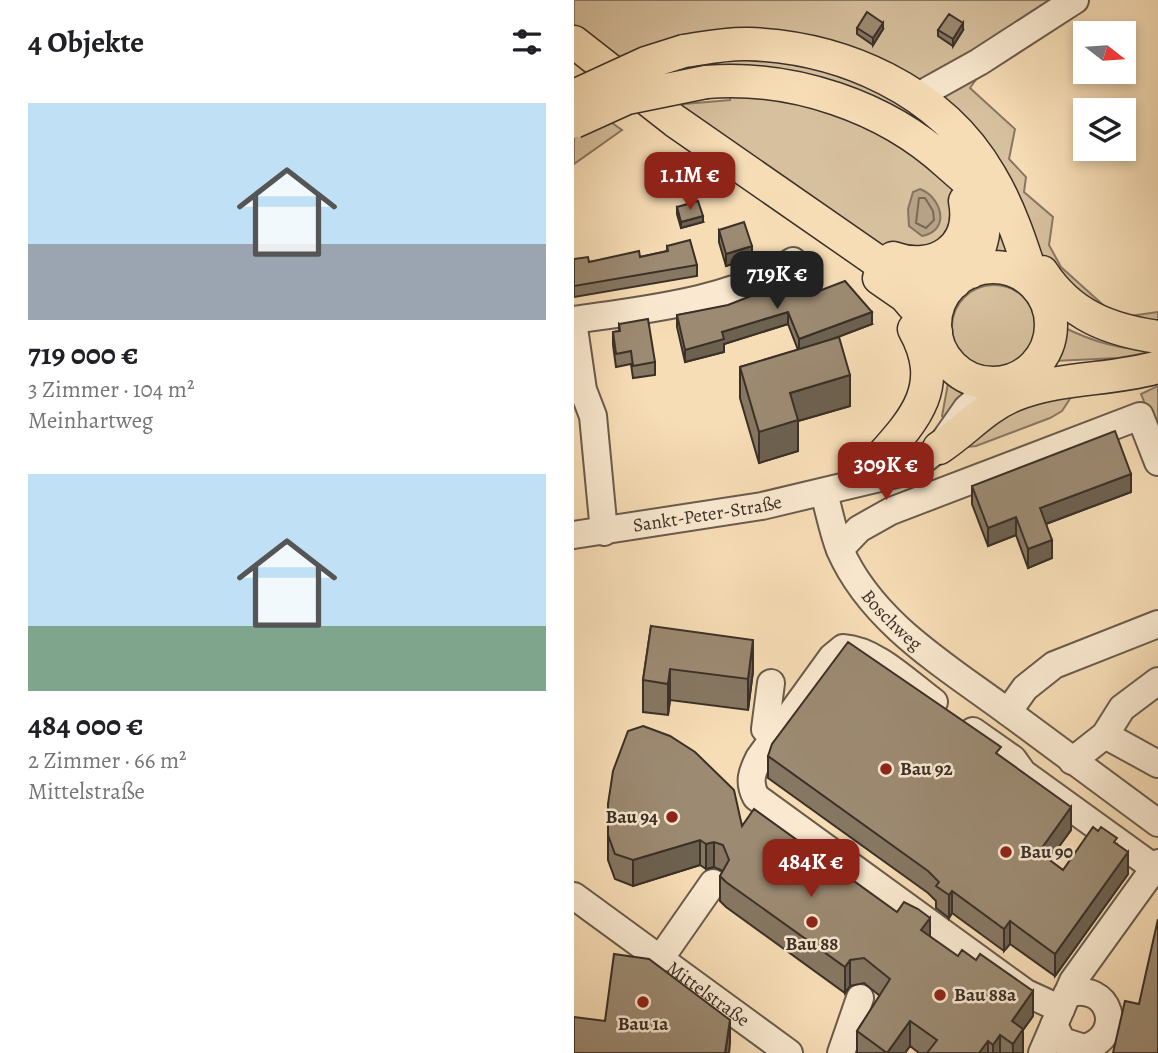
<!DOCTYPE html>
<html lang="de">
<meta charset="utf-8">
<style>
body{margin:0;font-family:Alegreya,serif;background:#f2f2f2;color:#202124;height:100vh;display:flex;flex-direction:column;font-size:26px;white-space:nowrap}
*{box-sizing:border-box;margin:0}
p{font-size:23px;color:#757577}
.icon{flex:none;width:38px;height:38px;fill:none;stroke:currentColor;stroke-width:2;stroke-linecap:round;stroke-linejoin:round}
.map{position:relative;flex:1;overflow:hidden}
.panel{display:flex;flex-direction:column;background:#fff;width:574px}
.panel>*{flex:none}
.needle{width:46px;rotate:107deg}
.tools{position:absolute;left:499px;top:21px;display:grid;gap:14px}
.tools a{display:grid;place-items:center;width:63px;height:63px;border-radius:0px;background:#fff;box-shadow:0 4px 10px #0003;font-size:35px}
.price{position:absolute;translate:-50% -60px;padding:0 16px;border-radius:14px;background:#8f2418;color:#fff;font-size:23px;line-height:46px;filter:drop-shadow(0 2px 4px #0008)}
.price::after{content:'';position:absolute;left:50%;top:42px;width:21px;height:16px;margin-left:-10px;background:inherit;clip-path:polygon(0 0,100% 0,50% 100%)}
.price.on{background:#222;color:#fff}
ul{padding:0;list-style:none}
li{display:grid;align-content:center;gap:14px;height:371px;padding:0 28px}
li span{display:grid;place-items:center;height:217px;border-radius:0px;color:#555}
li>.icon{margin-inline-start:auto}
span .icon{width:126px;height:126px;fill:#fffc;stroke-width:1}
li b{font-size:30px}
h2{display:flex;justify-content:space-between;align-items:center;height:84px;padding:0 28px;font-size:30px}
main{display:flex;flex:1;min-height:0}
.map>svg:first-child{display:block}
.green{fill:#d7c09e;stroke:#887863;stroke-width:2}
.water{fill:#b7a286;stroke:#857460;stroke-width:2}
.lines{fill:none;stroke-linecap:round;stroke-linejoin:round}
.shore{stroke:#786957;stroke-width:2}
.minor-casing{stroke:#695b4c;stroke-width:30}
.major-casing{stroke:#3a3028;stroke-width:35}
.minor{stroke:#fae9d0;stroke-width:26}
.major{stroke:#f7ddb6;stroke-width:32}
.major-bridge-casing{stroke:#3a3028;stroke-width:35;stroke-linecap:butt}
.major-bridge{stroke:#f7ddb6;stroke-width:32}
.wall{fill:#867762;stroke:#3a3028;stroke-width:2}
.shaded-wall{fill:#6d6150;stroke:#3a3028;stroke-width:2}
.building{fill:#9c8a72;stroke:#3a3028;stroke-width:2}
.poi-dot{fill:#8f2418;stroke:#fae9d0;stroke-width:2.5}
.labels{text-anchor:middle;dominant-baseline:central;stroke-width:5;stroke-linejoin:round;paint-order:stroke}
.street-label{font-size:19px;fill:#3a3028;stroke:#fae9d0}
.poi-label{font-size:19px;font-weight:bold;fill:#3a3028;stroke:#fae9d0;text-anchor:start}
</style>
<main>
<section class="panel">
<h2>4 Objekte<svg class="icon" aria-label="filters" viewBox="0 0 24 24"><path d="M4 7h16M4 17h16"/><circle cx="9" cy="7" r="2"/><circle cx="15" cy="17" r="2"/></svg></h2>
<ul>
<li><span style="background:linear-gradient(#bfe0f5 65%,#9aa5b1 0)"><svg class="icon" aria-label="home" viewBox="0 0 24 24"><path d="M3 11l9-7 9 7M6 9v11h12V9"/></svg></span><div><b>719 000 €</b><p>3 Zimmer · 104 m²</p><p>Meinhartweg</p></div></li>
<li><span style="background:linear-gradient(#bfe0f5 70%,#7fa58c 0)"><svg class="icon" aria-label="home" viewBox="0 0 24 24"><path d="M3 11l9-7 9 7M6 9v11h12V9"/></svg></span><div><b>484 000 €</b><p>2 Zimmer · 66 m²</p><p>Mittelstraße</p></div></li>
</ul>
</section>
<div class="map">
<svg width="584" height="1053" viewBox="0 0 584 1053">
<rect width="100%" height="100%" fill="#f7ddb6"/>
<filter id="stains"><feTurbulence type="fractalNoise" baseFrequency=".00286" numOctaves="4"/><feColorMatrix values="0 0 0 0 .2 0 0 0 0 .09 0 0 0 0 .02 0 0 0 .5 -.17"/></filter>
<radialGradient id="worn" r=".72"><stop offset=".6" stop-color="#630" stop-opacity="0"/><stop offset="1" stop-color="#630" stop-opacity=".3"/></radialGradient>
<path class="green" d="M0 0H492L351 82 321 69 66 49 37 60 0 30Z
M197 56 279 75 351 116 402 170 439 262 413 258 374 149 131 73 129 60Z
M400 76 403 78 396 88 441 129 435 159 452 177 450 192 479 217 475 245 487 267 537 312 556 316 584 312V327L558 326 478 275 364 93Z
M193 93 301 127 374 181 383 200 373 245 322 252 303 244 97 112 110 104 156 100 157 94Z
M34 120 48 130 0 164V138Z
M378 327a42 42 0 1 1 84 0a42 42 0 1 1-84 0Z
M487 326C519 342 547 350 583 351L544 358 480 361 488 340Z
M375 378 396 392 373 422 368 416Z
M505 385 488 411 476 418 402 446 393 447 388 441 404 427Z
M584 386V436L567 394Z"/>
<path class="water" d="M346 189C368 197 377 231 348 236L335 226 334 209 339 192Z"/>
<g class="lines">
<path class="shore" d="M345 198H351L359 211 360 220 352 228 342 223Z"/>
<g class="minor-casing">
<g id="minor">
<path d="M342 97 405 62 501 0"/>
<path d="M0 320C68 310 160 301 219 261"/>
<path d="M0 328 9 390 19 416 30 532"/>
<path id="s1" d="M250 493C255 511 259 532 266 550 298 623 372 666 434 712L451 688 480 665 584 624"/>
<path id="s2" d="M0 535 188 506 335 471 365 448 393 408 422 383"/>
<path d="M266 549 285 529 317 511 566 416 584 462"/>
<path d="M197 683 191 729 201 736"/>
<path d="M360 702C334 683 302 650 269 648L258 657 185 758C178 772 174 782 182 797L452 993 487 1009"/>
<path d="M434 712 584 823"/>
<path d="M399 731 439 759 449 773 579 867"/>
<path d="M531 735 584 764"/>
<path d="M498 761 531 735 548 708 584 681"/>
<path id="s3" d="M0 896 215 1053"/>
<path d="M86 959 139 883"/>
<path d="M480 1025 488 1041 510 1048C553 1036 536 980 493 994"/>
<path d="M267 1053 286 998"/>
<path d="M468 1053 499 981 584 863"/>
</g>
</g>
<g class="major-casing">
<path id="major" d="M0 42 101 121 320 273 351 283 381 282
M110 51C131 48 153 43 174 44 268 47 367 90 416 175 436 208 448 246 460 283
M132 82C218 75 311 106 374 164 386 175 400 184 406 199 416 224 406 249 397 272
M319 258C360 273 400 248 391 201
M361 325a58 58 0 1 1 116 0a58 58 0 1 1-116 0Z
M468 272C496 315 535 330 584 337
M305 278 331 296 362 332
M365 448C391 431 411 407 440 395 487 376 536 381 584 367
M298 467C336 424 374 390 340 329"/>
</g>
<use href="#minor" class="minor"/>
<use href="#major" class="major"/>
<g class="major-bridge-casing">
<path id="major-bridge" d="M0 96 72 63 110 51
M0 122 53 98 132 82"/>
</g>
<use href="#major-bridge" class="major-bridge"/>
</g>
<path class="wall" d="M283 28 309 29 299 45 283 34Z
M364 30H389L379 46 364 36Z
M103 207 129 222 107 228 103 214Z
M145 230 178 258 152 266 145 242Z
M93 246 123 265V276L0 297V259L15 262 66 257 93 251Z
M245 291 298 324 252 341 276 406 224 421V451L185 463 166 398V367L224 350 214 324 150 344V352L111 362 103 327V315Z
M45 324 81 362V375L59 378 57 364 42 367 39 345V332L45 331Z
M398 486 557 492 472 524 478 558 454 568 442 535 414 546 398 504Z
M77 626 179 671 174 710 96 700 94 715 69 712V680Z
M194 756 427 757 497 830 475 860 489 870 543 844 554 874 481 976 436 944 430 951 378 913 375 918 362 908V901L354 893 194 778Z
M34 804 168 826 356 937 459 1016 449 1030V1053H345L336 1046 331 1053H283V1031L306 996 290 983 276 986 271 993 152 907 146 901V876L149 871 140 867 132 869 126 865 59 886 41 879 34 860Z"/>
<path class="shaded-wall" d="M309 23V29L299 45V38Z
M389 23V30L379 46V39Z
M129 216V222L107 228V222Z
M178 246V258L152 266V254Z
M214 312V324L150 344V352L111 362V350L148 332Z
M298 312V324L225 352V339Z
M276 375V406L224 421V451L185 463V432L216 393Z
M557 474V492L466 526V508Z
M442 517V535L414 546V528Z
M478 540V558L454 568V549Z
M179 640V671L174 710V679Z
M96 669V700L94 715V684Z
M497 807V830L465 874V852Z
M126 840V865L59 886V860Z
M140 842V867L132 869V844Z
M554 852V874L481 976V954Z
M378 891V913L375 918V895Z
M356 918V943L347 930Z
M436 921V944L430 951V929Z
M276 960V986L271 993V967Z
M459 991V1016L449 1030V1053H439L438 1021Z
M156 1020V1043L155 1053H151Z
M336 1021V1046L331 1053H313Z
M426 1035V1053H419V1045Z
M414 1041V1053H405Z"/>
<path class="building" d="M293 12 309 23 299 38 283 28Z
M375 14 389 23 379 39 364 30Z
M124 201 129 216 107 222 103 207Z
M170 222 178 246 152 254 145 230Z
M116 240 123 265 0 286V259L14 257 15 262 65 251 66 257 94 251 93 246Z
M238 272 245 291 271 281 298 312 225 339 214 312 148 332 150 339 111 350 103 315 154 305Z
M74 319 81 362 59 366 57 351 42 354 39 332 46 331 45 324Z
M265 337 276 375 216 393 224 420 185 432 166 367Z
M541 431 557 474 466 508 478 540 454 549 442 517 414 528 398 486Z
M77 626 179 640 174 679 96 669 94 684 69 680Z
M274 642 427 747 422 753 497 807 465 852 489 870 519 827 524 831 527 827 543 838 540 842 554 852 481 954 436 921 430 929 378 891 375 895 362 886 365 882 354 871 194 756 198 744Z
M69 726 96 736 121 752 160 790 168 826 180 809 323 912 330 902 344 909 356 918 347 930 384 956 388 950 402 960 406 954 459 991 438 1021 449 1029 439 1044 426 1035 419 1045 414 1041 405 1053H353L363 1040 336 1021 313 1053 283 1031 316 979 290 958 276 960 271 967 152 882 146 876 155 860 149 845 140 842 132 844 126 840 59 860 41 854 34 835V804L39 771 54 731Z
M584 919V1053H539L551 1001 565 1004Z
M40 954 75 959 156 1020 151 1053H0V1017L31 1021Z"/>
<g class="poi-dot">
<circle cx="312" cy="769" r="7"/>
<circle cx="98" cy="817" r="7"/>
<circle cx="432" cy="852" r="7"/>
<circle cx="238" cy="922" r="7"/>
<circle cx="366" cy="995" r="7"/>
<circle cx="69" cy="1002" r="7"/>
</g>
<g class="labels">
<g class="street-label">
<text stroke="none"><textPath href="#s2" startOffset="135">Sankt-Peter-Straße</textPath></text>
<text stroke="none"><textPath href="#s1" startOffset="147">Boschweg</textPath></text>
<text stroke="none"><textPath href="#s3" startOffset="166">Mittelstraße</textPath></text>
</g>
<g class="poi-label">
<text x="326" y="769">Bau 92</text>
<text x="84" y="817" text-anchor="end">Bau 94</text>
<text x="446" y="852">Bau 90</text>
<text x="238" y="944" text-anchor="middle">Bau 88</text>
<text x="380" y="995">Bau 88a</text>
<text x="69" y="1024" text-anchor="middle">Bau 1a</text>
</g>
</g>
<rect width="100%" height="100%" filter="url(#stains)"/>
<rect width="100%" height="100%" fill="url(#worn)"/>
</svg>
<div class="tools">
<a><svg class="needle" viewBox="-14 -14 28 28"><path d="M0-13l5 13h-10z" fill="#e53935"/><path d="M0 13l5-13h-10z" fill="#757577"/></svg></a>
<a><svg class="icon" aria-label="layers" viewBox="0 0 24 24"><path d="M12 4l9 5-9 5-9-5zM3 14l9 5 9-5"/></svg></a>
</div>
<b class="price" style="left:116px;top:212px">1.1M €</b>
<b class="price on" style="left:203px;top:311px">719K €</b>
<b class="price" style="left:312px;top:502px">309K €</b>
<b class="price" style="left:237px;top:899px">484K €</b>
</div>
</main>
